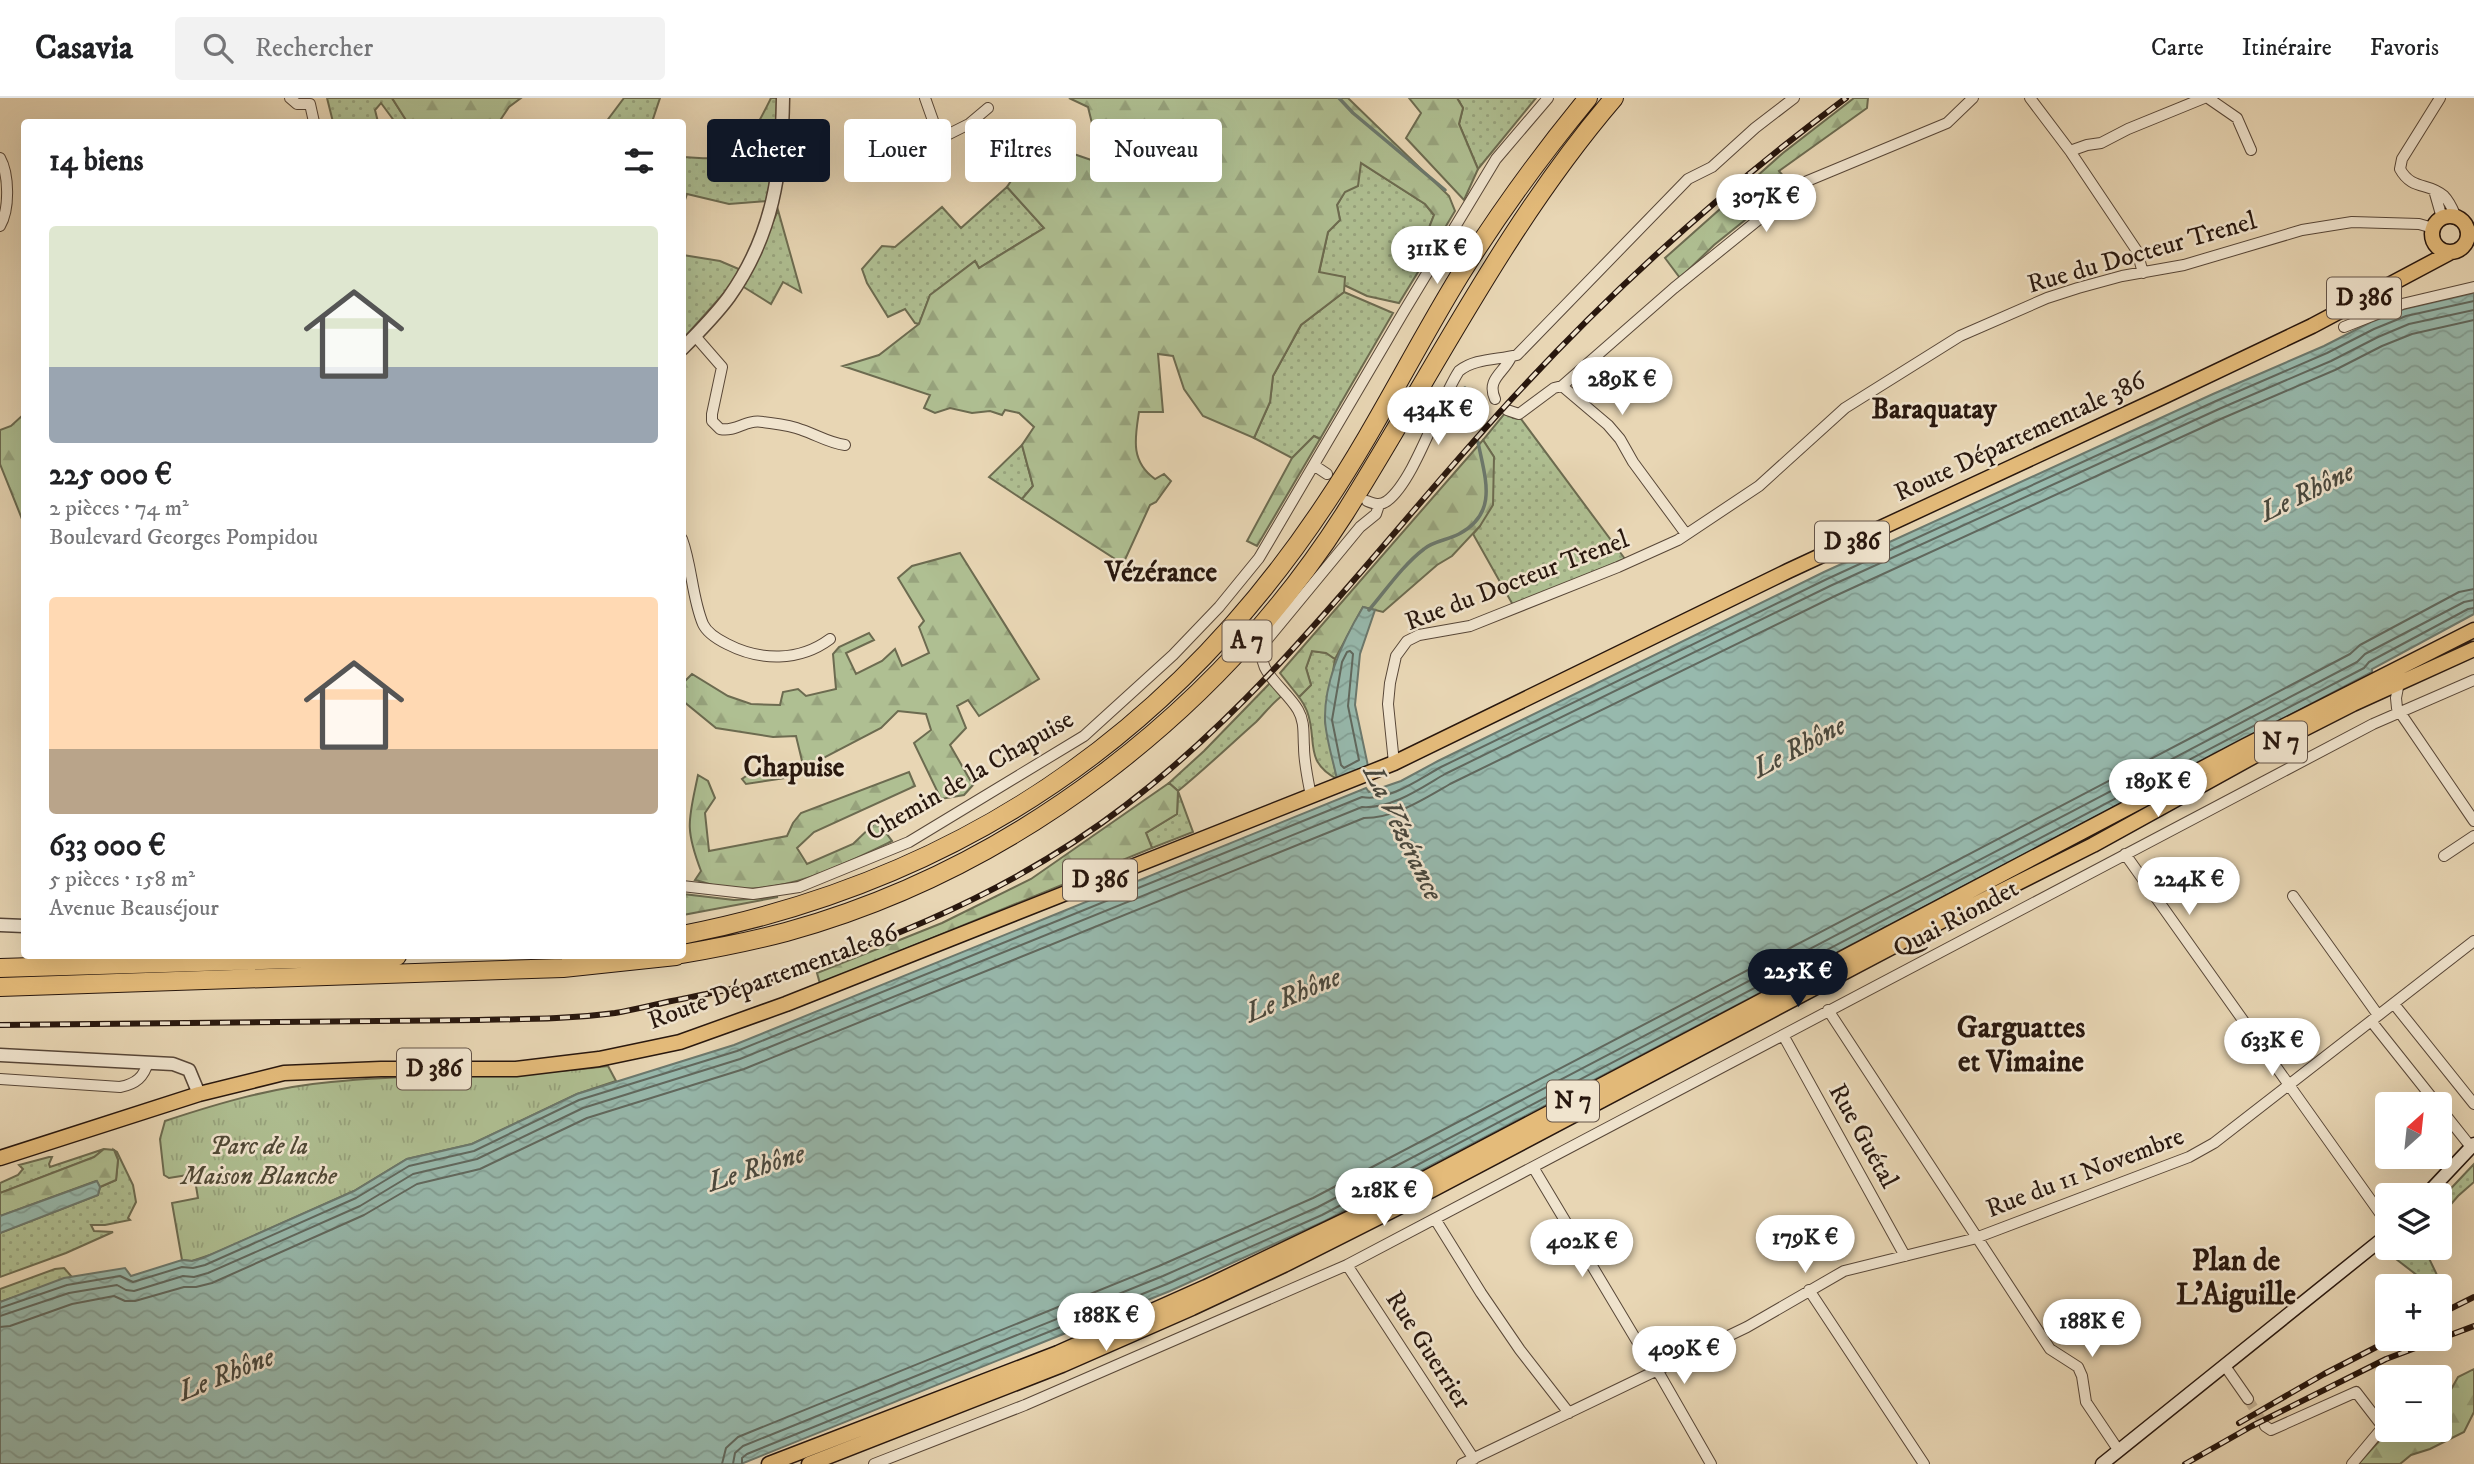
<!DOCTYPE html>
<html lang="fr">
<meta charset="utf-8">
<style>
body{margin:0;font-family:"IM FELL DW Pica",serif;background:#f2f2f2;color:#202124;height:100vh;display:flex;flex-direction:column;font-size:26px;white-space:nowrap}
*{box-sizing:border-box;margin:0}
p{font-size:23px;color:#757577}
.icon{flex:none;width:38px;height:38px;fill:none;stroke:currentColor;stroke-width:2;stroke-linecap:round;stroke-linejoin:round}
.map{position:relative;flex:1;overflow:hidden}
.panel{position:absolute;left:21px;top:21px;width:665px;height:840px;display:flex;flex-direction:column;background:#fff;border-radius:7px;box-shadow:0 7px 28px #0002}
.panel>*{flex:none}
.banner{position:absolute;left:707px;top:21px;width:665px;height:63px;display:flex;gap:14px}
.needle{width:46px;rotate:27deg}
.buttons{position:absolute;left:2375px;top:994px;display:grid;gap:14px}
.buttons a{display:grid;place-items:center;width:77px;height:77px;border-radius:7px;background:#fff;box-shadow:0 7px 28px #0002;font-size:35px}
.price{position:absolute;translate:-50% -60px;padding:0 16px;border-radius:24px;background:#fff;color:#222;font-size:23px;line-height:46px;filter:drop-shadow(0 2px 4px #0008)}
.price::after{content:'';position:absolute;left:50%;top:42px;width:21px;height:16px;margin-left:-10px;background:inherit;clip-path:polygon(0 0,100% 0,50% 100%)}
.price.on{background:#111827;color:#fff}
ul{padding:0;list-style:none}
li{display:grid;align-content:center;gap:14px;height:371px;padding:0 28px}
li span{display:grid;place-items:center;height:217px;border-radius:7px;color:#555}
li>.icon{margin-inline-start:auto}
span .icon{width:126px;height:126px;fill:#fffc;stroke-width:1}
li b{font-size:30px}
h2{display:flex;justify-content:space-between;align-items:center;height:84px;padding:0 28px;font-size:30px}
.tag{padding:0 24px;border-radius:7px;background:#fff;box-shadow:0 7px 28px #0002;font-size:24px;line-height:63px}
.tag.on{background:#111827;color:#fff}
header{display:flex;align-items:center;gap:42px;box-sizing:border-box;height:98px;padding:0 35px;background:#fff;border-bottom:2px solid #e0e0e0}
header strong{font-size:33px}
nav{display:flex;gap:38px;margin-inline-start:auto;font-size:24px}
.search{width:490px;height:63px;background:#f2f2f2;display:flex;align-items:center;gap:18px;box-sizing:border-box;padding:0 24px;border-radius:7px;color:#757577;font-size:26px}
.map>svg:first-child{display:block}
.grass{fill:url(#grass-dots);stroke:#6c6b50;stroke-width:2}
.forest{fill:url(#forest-firs);stroke:#6c6b50;stroke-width:2}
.park{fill:url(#park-tufts);stroke:#6c6b50;stroke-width:2}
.water{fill:url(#water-waves);stroke:#6b786d;stroke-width:2}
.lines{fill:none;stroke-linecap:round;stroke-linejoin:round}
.shore{stroke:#60685e;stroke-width:2}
.stream{stroke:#6b786d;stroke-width:3.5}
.minor-tunnel{stroke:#c2b093;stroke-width:10;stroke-dasharray:10 5;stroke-linecap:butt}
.minor-casing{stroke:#584738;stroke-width:12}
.tertiary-casing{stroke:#584738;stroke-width:15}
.secondary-casing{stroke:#28170e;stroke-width:15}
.primary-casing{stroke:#28170e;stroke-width:17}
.motorway-casing{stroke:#28170e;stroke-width:20}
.minor{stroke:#f0e4ce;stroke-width:10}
.tertiary{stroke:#f0e4ce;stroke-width:12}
.secondary{stroke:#f0e4ce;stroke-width:12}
.primary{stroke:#e4bb7a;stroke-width:14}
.motorway{stroke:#e4bb7a;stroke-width:18}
.rail-casing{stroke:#28170e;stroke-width:6}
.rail{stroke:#f0e4ce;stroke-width:3.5;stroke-dasharray:10;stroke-linecap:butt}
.labels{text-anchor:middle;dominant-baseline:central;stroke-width:5;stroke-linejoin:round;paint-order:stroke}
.shield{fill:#f0e4ce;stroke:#645448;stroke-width:2}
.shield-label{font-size:24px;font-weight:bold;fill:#28170e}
.street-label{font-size:26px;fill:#28170e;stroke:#f0e4ce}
.park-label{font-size:26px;font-style:italic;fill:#504936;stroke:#f0e4ce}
.neighbourhood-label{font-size:28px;font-weight:bold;fill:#28170e;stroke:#f0e4ce}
.water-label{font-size:28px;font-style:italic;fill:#49483e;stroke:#f0e4ce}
.quarter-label{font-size:30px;font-weight:bold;fill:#28170e;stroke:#f0e4ce}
</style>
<header>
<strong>Casavia</strong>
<div class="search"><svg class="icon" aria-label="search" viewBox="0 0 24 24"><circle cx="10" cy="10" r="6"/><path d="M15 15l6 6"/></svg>Rechercher</div>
<nav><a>Carte</a><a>Itinéraire</a><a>Favoris</a></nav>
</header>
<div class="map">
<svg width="2474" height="1366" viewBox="0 0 2474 1366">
<defs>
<pattern id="grass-dots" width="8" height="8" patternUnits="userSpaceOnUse" patternTransform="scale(1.75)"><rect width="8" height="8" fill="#afbf92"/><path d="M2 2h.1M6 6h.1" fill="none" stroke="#97a37d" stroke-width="1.8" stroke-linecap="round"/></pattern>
<pattern id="forest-firs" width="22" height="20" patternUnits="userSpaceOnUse" patternTransform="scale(1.75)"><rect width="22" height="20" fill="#afbf92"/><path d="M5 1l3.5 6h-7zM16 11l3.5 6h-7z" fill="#97a37d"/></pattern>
<pattern id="park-tufts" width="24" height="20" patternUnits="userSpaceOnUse" patternTransform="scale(1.75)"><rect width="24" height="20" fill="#afbf92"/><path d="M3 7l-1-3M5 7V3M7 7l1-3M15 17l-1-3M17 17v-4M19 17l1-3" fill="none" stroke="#97a37d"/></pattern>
<pattern id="water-waves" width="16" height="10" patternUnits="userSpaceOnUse" patternTransform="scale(1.75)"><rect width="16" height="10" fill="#97b9ad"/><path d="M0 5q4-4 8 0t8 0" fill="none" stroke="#829e94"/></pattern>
</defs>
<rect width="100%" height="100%" fill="#e8d6b4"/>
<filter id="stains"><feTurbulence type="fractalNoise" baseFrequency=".00286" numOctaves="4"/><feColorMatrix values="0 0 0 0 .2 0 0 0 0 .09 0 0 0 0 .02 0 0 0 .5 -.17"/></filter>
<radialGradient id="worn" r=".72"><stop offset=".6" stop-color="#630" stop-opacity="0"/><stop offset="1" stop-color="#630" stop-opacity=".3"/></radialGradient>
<path class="grass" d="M327 0H392L406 22 395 24 381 5 375 12 378 24H333Z
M624 0H660L652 24H606Z
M771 0H777L776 41 767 103 729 106 687 96 683 108V59C695 59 716 63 728 58 746 52 763 16 771 0Z
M1457 0H1536L1478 71 1459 26 1463 10Z
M1361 65 1425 106 1434 117 1425 140 1434 148 1399 205 1367 198 1344 187V179L1319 175 1328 134 1340 122 1337 107Z
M1007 89 1044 130 979 170 975 163 930 197 919 226 915 225 905 211 888 219 867 185 862 171 882 148 895 149 942 109 961 130Z
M778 112 801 194 783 184 771 206 742 188 764 145Z
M683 157 720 163 741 172 725 194 683 241Z
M1344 194 1393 215 1320 341 1314 338 1292 360 1254 340 1270 304 1273 278 1301 227Z
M1505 315 1513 320 1521 321 1625 461 1513 507 1473 436 1480 428 1494 359 1483 342Z
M1022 347 1033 388 1022 401 989 379Z
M1312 553 1327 555 1335 561 1325 623 1337 681C1303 663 1318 642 1307 613 1305 608 1302 603 1299 599L1311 587 1306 570Z
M1271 584 1283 597C1272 605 1265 615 1256 624 1230 647 1205 671 1178 693L1193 734 1152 750 1146 735 1177 716 1178 693 1169 685 1204 653Z
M104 1051 95 1059 0 1095V1085L18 1077 23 1071 19 1067 49 1059H52L49 1066 50 1069Z
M114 1052 117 1054 133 1087 136 1104 128 1120 130 1122 105 1127H91L94 1133 113 1134 66 1155 0 1179V1135L98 1097 100 1089 116 1082 118 1062Z
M2474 1066V1084L2458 1098 2440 1119V1102Z
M2393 1150H2424L2437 1177 2418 1178 2387 1154Z
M64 1170 72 1179 0 1204V1191L55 1171Z"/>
<path class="forest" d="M392 0H521L509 9 499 24H402L406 22Z
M1069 0H1348L1449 98 1455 113 1434 148 1425 140 1434 117 1425 106 1361 65 1358 88 1345 94 1337 107 1340 122 1328 134 1319 174 1345 179 1344 194 1301 227 1273 278 1270 304 1254 340 1203 318 1184 291 1173 258 1158 256 1163 314H1139C1135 340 1130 363 1155 381L1164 376 1171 383 1156 404 1150 407 1123 466 1022 401 1033 388 1022 347 1034 329 1019 315 1005 312 1002 317 990 313 972 315 950 310 935 315 924 310 930 297 843 268 879 257 919 226 930 197 975 163 979 170 1044 130 1007 89 1040 39 1068 54 1097 64 1100 58 1088 9Z
M1409 0H1457L1463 10 1459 26 1478 71 1464 102 1406 40 1421 15Z
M1854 0H1868L1867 10 1779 73 1790 86 1714 147 1680 180 1665 160 1783 55Z
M24 316V420L22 421 0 366V332L11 328Z
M1314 338 1320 341 1257 448 1247 443 1292 360Z
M1483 342 1494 359 1493 407 1480 428 1452 458 1437 467 1383 514 1363 509 1335 561 1326 555 1312 553 1306 570 1311 587 1299 599 1280 575Z
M960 455 1039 581 979 618 968 602 957 608 966 630 950 647 973 687 964 697 941 701 914 645 931 632 926 616 898 613 881 630 785 680 746 686 742 681 749 676 803 667 796 638 773 639 716 630 683 603V585L692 576 728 598 751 606 780 607 783 594 798 591 806 598 836 591 833 556 839 549 869 535 874 542 846 555 856 576 882 563 895 551 902 568 929 555 919 529 924 523 898 480 912 468Z
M909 674 915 688 814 734 797 750 807 766 853 746 877 723 892 743C841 768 786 796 727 790 716 789 705 784 695 782L701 773C684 729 689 721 698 677L708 683 715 700 705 715 709 753 787 738 793 725 801 715Z
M1169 685 1178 693 1177 716 1146 735 1152 750 820 886 817 875 942 825 1031 781Z
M683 796 734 802 778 799 683 817Z
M104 1051 114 1052 118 1062 116 1082 100 1089 96 1083 0 1118V1095L94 1059Z
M2474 1271V1314L2464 1334 2430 1351 2411 1357 2400 1366H2358L2383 1339 2393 1338 2401 1332H2440V1303L2449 1295 2458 1279Z"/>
<path class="park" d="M608 968 616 983 577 996 472 1046 407 1061 354 1093 213 1156 192 1163 182 1162 172 1105 198 1100 194 1076 169 1080 164 1077 160 1041 165 1023C219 1005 274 989 331 984 423 974 516 980 608 968Z"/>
<path class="water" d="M2474 195V516L2372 571V574L1325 1123 1170 1193 741 1366H0V1204L64 1180 125 1170 131 1178 182 1162 192 1163 203 1160 354 1093 407 1061 472 1046 577 996 734 947 1366 690 1369 694 1401 683 1438 663 1824 474 2213 296 2324 248 2371 224 2404 211Z
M1363 509 1375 512 1360 556 1355 607 1368 668 1337 681C1333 662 1326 641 1325 622 1324 582 1343 542 1363 509Z
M97 1083 100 1089 98 1097 0 1135V1118Z"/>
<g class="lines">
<path class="shore" d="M1350 553 1353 556 1348 608 1359 662 1344 670 1341 667 1332 622 1342 564 1347 554Z
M0 1210 67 1187 120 1178 133 1184 182 1169 193 1170 205 1167 356 1100 409 1068 474 1053 579 1002 737 953 1362 699C1388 704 1419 681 1441 669L1827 481 2216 303 2327 255 2374 231 2406 218 2474 203
M0 1218 69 1195 117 1187 126 1192 134 1193 183 1178 194 1179 208 1175 360 1108 413 1076 477 1061 583 1010 740 961 1362 709C1392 711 1421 690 1445 676L1830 488 2219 311 2331 263 2378 239 2409 226 2474 212
M0 1229 10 1228 72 1206 114 1198 125 1203H135L184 1189H196L212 1185 364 1117 417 1086 480 1071 587 1020 744 971 1364 720C1395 720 1424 701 1450 686L1835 498 2223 320 2335 272 2382 248 2412 236 2474 222
M722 1366 726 1350 738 1339 1159 1168 1313 1100 2204 633 2350 556 2360 547 2459 494 2474 491
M733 1366 735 1355 743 1348 1163 1178 1318 1109 2357 564 2365 556 2464 504 2474 502
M742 1366V1360L747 1356 1167 1186 1322 1117 2364 570 2369 564 2468 511 2474 510"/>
<path class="stream" d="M1339 0 1353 15 1445 92
M1465 290 1470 326
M1369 512C1386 492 1403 467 1424 451 1433 443 1448 442 1459 436 1499 415 1485 380 1478 344"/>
<path class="minor-tunnel" d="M2248 1301 2265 1328"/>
<g class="minor-casing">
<path id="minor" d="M290 0 297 6H310L314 24
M925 0 936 31 947 37 969 26 988 10
M2030 0 2070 53 2137 153 2143 175
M2208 0 2237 20 2251 52
M2440 0 2402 61 2400 71C2412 93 2429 84 2444 98 2450 104 2453 112 2456 119
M2070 53 2087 47 2101 45 2128 31 2204 0
M0 60C9 76 10 111 0 128
M2434 92 2442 120
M2344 229 2402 206 2474 189
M695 238 722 269 712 316V323L720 331C737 334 745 321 763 324 777 326 790 327 802 332 817 337 829 345 845 347
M1562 288 1674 190 1805 84 1947 25 1973 0
M1495 301C1486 281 1504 275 1511 259
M1507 312 1519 316 1554 290 1562 288 1608 327 1620 341 1633 364 1686 436
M1315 368 1327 376
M1367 403C1374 406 1380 408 1387 403 1415 382 1438 305 1459 273 1475 260 1498 262 1517 257L1688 81 1712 69 1755 30 1794 0
M682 441C692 468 692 500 703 526 707 535 719 542 727 546 760 563 799 564 830 541
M2399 584 2396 600 2397 610 2474 723
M1394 665 1388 606 1390 585 1396 558 1407 543 1419 537 1470 528 1618 469 1678 442 1759 388 1845 310 1960 238 2047 200 2078 190 2122 178 2184 167 2302 132 2352 124 2419 126 2433 130
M1311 698C1308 682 1304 665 1304 649 1303 636 1305 624 1298 612 1285 589 1250 571 1266 543L1360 429 1376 416 1379 407
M2125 756 2387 1125
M2444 758 2474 738
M682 788 753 796 799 789 909 744 1084 638 1173 557 1219 509 1259 460 1403 215 1496 61 1548 0
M2293 798 2378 917
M2394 906 2474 1006
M1828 912 2050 1251 2078 1269 2082 1278 2086 1304 2119 1353
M2371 923 2437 1006
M1783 937 1905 1158
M0 981 120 989C136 986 144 979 148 964
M2440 1010 2471 1049
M1533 1069 1653 1270 1660 1277 1711 1366
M1435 1121 1481 1195 1520 1252 1569 1315
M1347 1167 1474 1361
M1809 1192 1924 1366
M2225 1268 2248 1301
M2265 1328 2271 1332 2356 1294 2383 1329 2352 1366
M874 1366 1025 1307 1347 1167 2373 626 2474 582
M1462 1366 1747 1229 1844 1173 1973 1141 2189 1059 2214 1045 2474 843"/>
</g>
<g class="tertiary-casing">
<path id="tertiary" d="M682 251C698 235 715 218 729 199 773 137 782 73 783 0
M0 827 24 828
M0 957 173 966 189 972 199 996"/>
</g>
<g class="secondary-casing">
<path id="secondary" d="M2426 1097 2474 1046
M2102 1366 2387 1137"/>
</g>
<g class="primary-casing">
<path id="primary" d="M2432 136a18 18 0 1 1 36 0a18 18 0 1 1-36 0Z
M0 1060 199 996 284 975 381 971H516L599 961 680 944 786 906 1394 665 1788 473 2167 297 2312 228 2451 154
M769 1366 1058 1255 1206 1189 1352 1119 2245 648 2474 532
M809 1366 1062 1267 1192 1210 1284 1167 1411 1103 1928 830 2093 747 2294 636 2353 606 2474 551"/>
</g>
<g class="motorway-casing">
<path id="motorway" d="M682 837C958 783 1171 639 1326 405 1375 332 1414 252 1460 177 1499 115 1541 57 1588 0
M682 856C717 850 752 843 786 834 1014 771 1218 614 1345 415 1433 275 1506 126 1614 0
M0 870 397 858
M0 889 563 870 676 858"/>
</g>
<use href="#minor" class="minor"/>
<use href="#tertiary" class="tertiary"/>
<use href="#secondary" class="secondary"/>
<use href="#primary" class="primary"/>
<use href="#motorway" class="motorway"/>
<g class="rail-casing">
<path id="rail" d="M0 927 478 922C524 921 570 921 615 915 638 911 660 905 682 901 705 896 727 892 750 887 774 881 799 871 823 863 931 826 1035 777 1126 707 1280 589 1390 431 1521 291 1620 184 1729 87 1846 0
M2440 1216 2474 1199
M2239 1325 2324 1276 2392 1241
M2185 1366 2252 1328 2386 1261 2474 1228"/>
</g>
<use href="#rail" class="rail"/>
</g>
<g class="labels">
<g class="shield">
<rect x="2327" y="179.5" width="74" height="41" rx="5"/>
<rect x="1815" y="423.5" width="74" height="41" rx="5"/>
<rect x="1222.5" y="522.5" width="49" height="41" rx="5"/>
<rect x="2255" y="623.5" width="52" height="41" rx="5"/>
<rect x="1063" y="761.5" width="74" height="41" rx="5"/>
<rect x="397" y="950.5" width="74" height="41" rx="5"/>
<rect x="1547" y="982.5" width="52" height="41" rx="5"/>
</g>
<g class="shield-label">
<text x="2364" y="200">D 386</text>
<text x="1852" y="444">D 386</text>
<text x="1247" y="543">A 7</text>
<text x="2281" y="644">N 7</text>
<text x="1100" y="782">D 386</text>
<text x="434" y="971">D 386</text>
<text x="1573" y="1003">N 7</text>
</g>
<g class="street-label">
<text transform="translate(2142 155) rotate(-16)">Rue du Docteur Trenel</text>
<text transform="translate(2020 339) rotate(-25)">Route Départementale 386</text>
<text transform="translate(1517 483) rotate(-21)">Rue du Docteur Trenel</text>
<text transform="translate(970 678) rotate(-30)">Chemin de la Chapuise</text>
<text transform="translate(1956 821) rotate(-28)">Quai Riondet</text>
<text transform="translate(773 879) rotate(-20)">Route Départementale 86</text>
<text transform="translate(1863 1038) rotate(61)">Rue Guétal</text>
<text transform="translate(2085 1075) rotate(-21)">Rue du 11 Novembre</text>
<text transform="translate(1428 1252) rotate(57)">Rue Guerrier</text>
</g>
<g class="park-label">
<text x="259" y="1048">Parc de la<tspan x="259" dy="30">Maison Blanche</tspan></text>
</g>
<g class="neighbourhood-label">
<text x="1934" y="311">Baraquatay</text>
<text x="1161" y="474">Vézérance</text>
<text x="794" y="669">Chapuise</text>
</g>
<g class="water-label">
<text transform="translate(2307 394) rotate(-26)">Le Rhône</text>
<text transform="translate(1799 649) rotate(-28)">Le Rhône</text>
<text transform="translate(1403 735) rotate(64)">La Vézérance</text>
<text transform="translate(1293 897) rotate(-23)">Le Rhône</text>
<text transform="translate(756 1070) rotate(-18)">Le Rhône</text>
<text transform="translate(226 1276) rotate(-22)">Le Rhône</text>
</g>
<g class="quarter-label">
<text x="2021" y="930">Garguattes<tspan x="2021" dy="34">et Vimaine</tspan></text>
<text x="2236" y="1163">Plan de<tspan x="2236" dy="34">L'Aiguille</tspan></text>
</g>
</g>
<rect width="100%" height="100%" filter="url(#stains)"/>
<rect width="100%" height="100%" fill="url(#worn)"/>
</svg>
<div class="buttons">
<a><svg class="needle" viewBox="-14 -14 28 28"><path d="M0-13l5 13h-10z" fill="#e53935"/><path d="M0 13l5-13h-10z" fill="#757577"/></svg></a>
<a><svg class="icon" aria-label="layers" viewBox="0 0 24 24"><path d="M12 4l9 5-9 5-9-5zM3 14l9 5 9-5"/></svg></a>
<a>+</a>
<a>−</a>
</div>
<b class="price" style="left:1766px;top:136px">307K €</b>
<b class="price" style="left:1437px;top:188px">311K €</b>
<b class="price" style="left:1622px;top:319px">289K €</b>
<b class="price" style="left:1438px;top:349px">434K €</b>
<b class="price" style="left:2158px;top:721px">189K €</b>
<b class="price" style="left:2189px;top:819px">224K €</b>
<b class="price on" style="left:1798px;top:911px">225K €</b>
<b class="price" style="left:2272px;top:980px">633K €</b>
<b class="price" style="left:1384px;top:1130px">218K €</b>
<b class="price" style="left:1805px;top:1177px">179K €</b>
<b class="price" style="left:1582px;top:1181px">402K €</b>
<b class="price" style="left:1106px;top:1255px">188K €</b>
<b class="price" style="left:2092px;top:1261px">188K €</b>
<b class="price" style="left:1684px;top:1288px">409K €</b>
<div class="banner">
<a class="tag on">Acheter</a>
<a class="tag">Louer</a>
<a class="tag">Filtres</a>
<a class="tag">Nouveau</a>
</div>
<section class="panel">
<h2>14 biens<svg class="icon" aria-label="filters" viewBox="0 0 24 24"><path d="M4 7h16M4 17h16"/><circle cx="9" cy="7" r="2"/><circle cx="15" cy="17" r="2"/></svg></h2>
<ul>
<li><span style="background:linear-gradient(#dfe7d0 65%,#9aa5b1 0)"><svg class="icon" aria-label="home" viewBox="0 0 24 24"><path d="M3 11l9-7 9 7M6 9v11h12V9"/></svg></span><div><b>225 000 €</b><p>2 pièces · 74 m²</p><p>Boulevard Georges Pompidou</p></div></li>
<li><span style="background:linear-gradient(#ffd9b3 70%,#b9a48a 0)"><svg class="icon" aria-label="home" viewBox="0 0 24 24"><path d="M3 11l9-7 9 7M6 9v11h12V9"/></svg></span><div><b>633 000 €</b><p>5 pièces · 158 m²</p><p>Avenue Beauséjour</p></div></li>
</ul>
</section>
</div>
